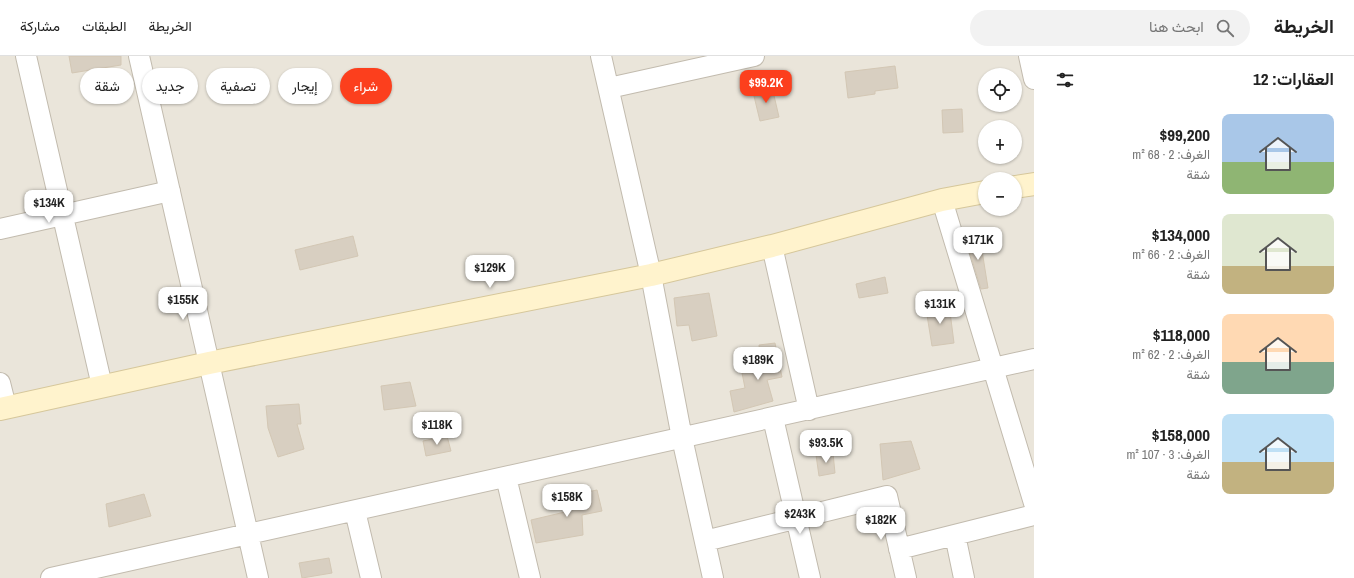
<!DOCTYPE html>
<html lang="ar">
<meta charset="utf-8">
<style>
body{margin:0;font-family:"Archivo Narrow",Vazirmatn,sans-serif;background:#f2f2f2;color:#222;direction:rtl;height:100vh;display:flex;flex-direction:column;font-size:15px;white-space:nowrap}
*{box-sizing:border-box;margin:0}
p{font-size:13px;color:#767676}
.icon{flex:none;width:22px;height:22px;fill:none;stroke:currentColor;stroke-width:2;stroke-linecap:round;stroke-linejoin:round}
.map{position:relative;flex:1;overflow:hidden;direction:ltr}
.drawer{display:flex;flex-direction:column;background:#fff;width:320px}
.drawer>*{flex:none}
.banner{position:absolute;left:12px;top:12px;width:380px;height:36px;direction:rtl;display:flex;gap:8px}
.fabs{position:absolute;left:978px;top:12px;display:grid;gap:8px}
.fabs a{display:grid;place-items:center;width:44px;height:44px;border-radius:50%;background:#fff;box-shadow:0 1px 3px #0004;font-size:20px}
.price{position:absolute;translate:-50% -34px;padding:0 9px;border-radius:8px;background:#fff;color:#222;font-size:13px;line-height:26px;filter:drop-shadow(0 1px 2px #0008)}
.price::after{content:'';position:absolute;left:50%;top:24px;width:12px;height:9px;margin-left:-6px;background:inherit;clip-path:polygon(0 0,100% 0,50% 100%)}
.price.on{background:#fc3f1d;color:#fff}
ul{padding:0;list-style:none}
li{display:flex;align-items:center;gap:12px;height:100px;padding:0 20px}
li span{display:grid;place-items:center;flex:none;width:112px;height:80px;border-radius:8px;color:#555}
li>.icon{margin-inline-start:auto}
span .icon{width:48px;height:48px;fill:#fffc;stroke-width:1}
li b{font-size:17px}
h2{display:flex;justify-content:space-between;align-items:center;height:48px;padding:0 20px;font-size:17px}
.pill{padding:0 14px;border-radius:18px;background:#fff;box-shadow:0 1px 3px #0004;font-size:14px;line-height:36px}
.pill.on{background:#fc3f1d;color:#fff}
header{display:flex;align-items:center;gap:24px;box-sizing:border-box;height:56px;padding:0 20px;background:#fff;border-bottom:1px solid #e0e0e0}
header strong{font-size:19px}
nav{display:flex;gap:22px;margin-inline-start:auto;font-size:14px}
.search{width:280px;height:36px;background:#f2f2f2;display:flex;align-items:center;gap:10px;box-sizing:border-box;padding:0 14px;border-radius:22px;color:#767676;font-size:15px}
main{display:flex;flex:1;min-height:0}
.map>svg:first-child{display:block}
.residential{fill:#eae5da;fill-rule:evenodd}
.building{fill:#d8cfc1;stroke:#d3c7b4}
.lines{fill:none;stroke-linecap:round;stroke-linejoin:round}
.street-casing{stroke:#c2bbae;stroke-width:22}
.secondary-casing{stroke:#d6c79b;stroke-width:24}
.street{stroke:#fff;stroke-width:20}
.secondary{stroke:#fff3cd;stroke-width:22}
</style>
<header>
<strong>الخريطة</strong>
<div class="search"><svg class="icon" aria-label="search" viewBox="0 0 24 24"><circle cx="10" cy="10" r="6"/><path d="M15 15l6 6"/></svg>ابحث هنا</div>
<nav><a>الخريطة</a><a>الطبقات</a><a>مشاركة</a></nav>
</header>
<main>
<section class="drawer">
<h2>العقارات: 12<svg class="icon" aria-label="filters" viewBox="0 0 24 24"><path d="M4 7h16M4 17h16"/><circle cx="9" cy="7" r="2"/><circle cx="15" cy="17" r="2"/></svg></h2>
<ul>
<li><span style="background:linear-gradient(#a9c7e8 60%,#8fb573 0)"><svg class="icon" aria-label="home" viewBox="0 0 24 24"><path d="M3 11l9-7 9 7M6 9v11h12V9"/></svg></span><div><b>$99,200</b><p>الغرف: 2 · 68 m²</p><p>شقة</p></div></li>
<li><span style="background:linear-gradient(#dfe7d0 65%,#c2b280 0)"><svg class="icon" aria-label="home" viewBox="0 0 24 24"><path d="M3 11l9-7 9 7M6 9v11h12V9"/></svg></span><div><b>$134,000</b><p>الغرف: 2 · 66 m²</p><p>شقة</p></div></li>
<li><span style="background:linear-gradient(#ffd9b3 60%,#7fa58c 0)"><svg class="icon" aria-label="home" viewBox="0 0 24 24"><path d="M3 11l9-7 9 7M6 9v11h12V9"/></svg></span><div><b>$118,000</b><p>الغرف: 2 · 62 m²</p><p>شقة</p></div></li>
<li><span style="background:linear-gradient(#bfe0f5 60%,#c2b280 0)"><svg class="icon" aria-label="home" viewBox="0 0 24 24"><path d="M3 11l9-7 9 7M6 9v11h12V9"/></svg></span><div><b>$158,000</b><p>الغرف: 3 · 107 m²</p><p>شقة</p></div></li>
</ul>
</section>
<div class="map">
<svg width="1034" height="522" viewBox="0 0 1034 522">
<rect width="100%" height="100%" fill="#f6f3ec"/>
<path class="residential" d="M0 0H1034V522H0ZM985 19H1015V49H985ZM985 71H1015V101H985ZM985 123H1015V153H985Z"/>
<path class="building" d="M69 0H121V9L72 17Z
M895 10 898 32 875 35V38L848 42 845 16Z
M772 31 779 61 760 65 753 36Z
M962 53 963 76 943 77 942 54Z
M353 180 358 200 300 214 295 194Z
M980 182 988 232 981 233 966 184Z
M885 221 888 237 859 242 856 228Z
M709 237 717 280 692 285 689 269 677 270 674 242Z
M949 248 954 287 932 290 926 253Z
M775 287 782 321 767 324 773 345 734 356 730 335 745 332 742 317 761 313 759 289Z
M410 326 416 350 384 354 381 330Z
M299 348 301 368H297L304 393 278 401 268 372 266 350Z
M447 380 451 395 426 400 423 385Z
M911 385 920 413 883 424 880 388Z
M833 397 835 417 819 420 816 399Z
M597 434 602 455 582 459 583 479 536 487 531 464 565 456 562 441Z
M144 438 151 460 109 471 106 448Z
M329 502 332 517 302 522 299 507Z"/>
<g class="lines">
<g class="street-casing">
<path id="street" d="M26 0 102 330
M139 0 258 522
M601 0 651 219 682 382 713 522
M1029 0 1034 23
M609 32 754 0
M942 144 1034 447
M0 173 170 135
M772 190 809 354
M0 327 6 351
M773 362 810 522
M506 421 530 522
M355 455 371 522
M955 479 964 522
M705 485 887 440 906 522
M899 493 1034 459
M51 522 1034 303"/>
</g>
<g class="secondary-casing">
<path id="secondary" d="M1015 131 1034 128
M0 353 209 307 651 219 772 190 942 144 985 136"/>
</g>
<use href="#street" class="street"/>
<use href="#secondary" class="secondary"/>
</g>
</svg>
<div class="fabs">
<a><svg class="icon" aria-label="locate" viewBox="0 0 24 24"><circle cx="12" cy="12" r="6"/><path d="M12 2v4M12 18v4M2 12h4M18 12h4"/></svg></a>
<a>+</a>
<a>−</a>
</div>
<b class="price on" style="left:766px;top:48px">$99.2K</b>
<b class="price" style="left:49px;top:168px">$134K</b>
<b class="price" style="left:978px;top:205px">$171K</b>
<b class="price" style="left:490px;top:233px">$129K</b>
<b class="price" style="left:183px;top:265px">$155K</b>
<b class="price" style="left:940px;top:269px">$131K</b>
<b class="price" style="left:758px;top:325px">$189K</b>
<b class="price" style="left:437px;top:390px">$118K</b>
<b class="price" style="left:826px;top:408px">$93.5K</b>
<b class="price" style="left:567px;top:462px">$158K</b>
<b class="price" style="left:800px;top:479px">$243K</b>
<b class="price" style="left:881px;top:485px">$182K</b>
<div class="banner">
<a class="pill on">شراء</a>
<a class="pill">إيجار</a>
<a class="pill">تصفية</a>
<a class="pill">جديد</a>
<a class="pill">شقة</a>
</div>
</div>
</main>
